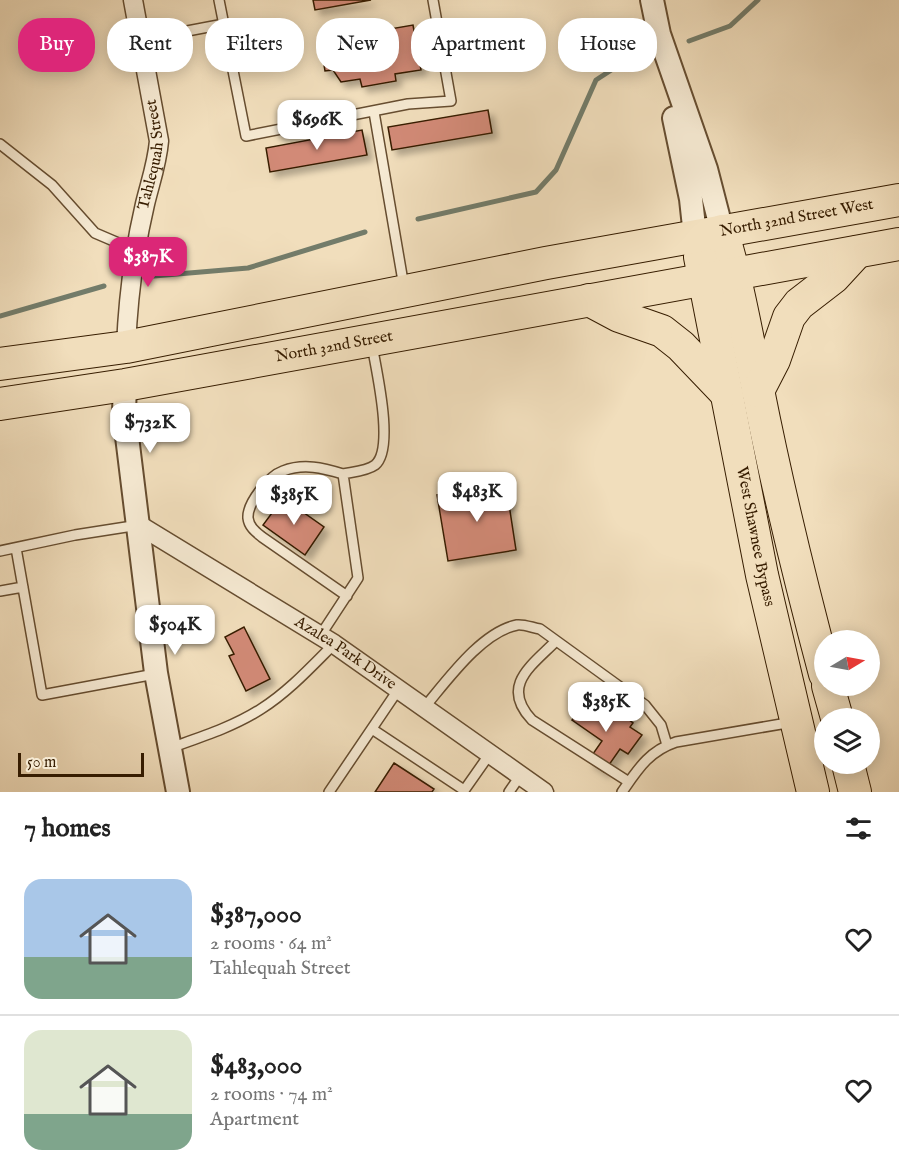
<!DOCTYPE html>
<meta charset="utf-8">
<style>
body{margin:0;font-family:"IM FELL English",serif;background:#f6f6f6;color:#222;height:100vh;display:flex;flex-direction:column;font-size:22px;white-space:nowrap}
*{box-sizing:border-box;margin:0}
p{font-size:20px;color:#767676}
.icon{flex:none;width:33px;height:33px;fill:none;stroke:currentColor;stroke-width:2;stroke-linecap:round;stroke-linejoin:round}
.map{position:relative;height:792px;overflow:hidden}
.details{display:flex;flex-direction:column;background:#fff;flex:1}
.details>*{flex:none}
.top-card{position:absolute;left:18px;top:18px;width:864px;height:54px;display:flex;gap:12px}
.needle{width:39px;rotate:80deg}
.buttons{position:absolute;left:814px;top:630px;display:grid;gap:12px}
.buttons a{display:grid;place-items:center;width:66px;height:66px;border-radius:50%;background:#fff;box-shadow:0 3px 15px #0003;font-size:30px}
.scale{position:absolute;left:18px;bottom:15px;width:126px;box-sizing:border-box;padding-left:6px;border:3px solid #371d01;border-top:0;font-size:16px;line-height:21px;white-space:nowrap;color:#371d01;-webkit-text-stroke:4px #f6ead3;paint-order:stroke}
.price{position:absolute;translate:-50% -51px;padding:0 14px;border-radius:12px;background:#fff;color:#222;font-size:20px;line-height:39px;filter:drop-shadow(0 2px 3px #0008)}
.price::after{content:'';position:absolute;left:50%;top:36px;width:18px;height:14px;margin-left:-9px;background:inherit;clip-path:polygon(0 0,100% 0,50% 100%)}
.price.on{background:#db2777;color:#fff}
ul{padding:0;list-style:none}
li{display:flex;align-items:center;gap:18px;height:150px;padding:0 24px}
li+li{border-top:2px solid #e0e0e0}
li span{display:grid;place-items:center;flex:none;width:168px;height:120px;border-radius:18px;color:#555}
li>.icon{margin-inline-start:auto}
span .icon{width:72px;height:72px;fill:#fffc;stroke-width:1}
li b{font-size:26px}
h2{display:flex;justify-content:space-between;align-items:center;height:72px;padding:0 24px;font-size:26px}
.tag{padding:0 21px;border-radius:24px;background:#fff;box-shadow:0 3px 15px #0003;font-size:21px;line-height:54px}
.tag.on{background:#db2777;color:#fff}
.map>svg:first-child{display:block}
.lines{fill:none;stroke-linecap:round;stroke-linejoin:round}
.stream{stroke:#737c6a;stroke-width:5}
.building{fill:#d28a77;stroke:#371d01;stroke-width:1.5;filter:url(#shadow)}
.service-casing{stroke:#664d30;stroke-width:12}
.minor-casing{stroke:#664d30;stroke-width:21}
.tertiary-casing{stroke:#664d30;stroke-width:26}
.trunk-casing{stroke:#371d01;stroke-width:34}
.service{stroke:#f6ead3;stroke-width:9}
.minor{stroke:#f6ead3;stroke-width:18}
.tertiary{stroke:#f6ead3;stroke-width:22}
.trunk{stroke:#f1debc;stroke-width:32}
.labels{text-anchor:middle;dominant-baseline:central;stroke-width:5;stroke-linejoin:round;paint-order:stroke}
.street-label{font-size:16px;fill:#371d01;stroke:#f6ead3}
</style>
<div class="map">
<svg width="899" height="792" viewBox="0 0 899 792">
<defs>
<filter id="shadow"><feDropShadow dx="5.5" dy="5.5" stdDeviation="3" flood-color="#0004"/></filter>
</defs>
<rect width="100%" height="100%" fill="#f1debc"/>
<filter id="stains"><feTurbulence type="fractalNoise" baseFrequency=".00333" numOctaves="4"/><feColorMatrix values="0 0 0 0 .2 0 0 0 0 .09 0 0 0 0 .02 0 0 0 .5 -.17"/></filter>
<radialGradient id="worn" r=".72"><stop offset=".6" stop-color="#630" stop-opacity="0"/><stop offset="1" stop-color="#630" stop-opacity=".3"/></radialGradient>
<g class="lines">
<path class="stream" d="M689 41 730 26 758 0
M418 219 536 192 556 170 596 80 619 65 641 57
M154 276 248 268 365 232
M0 316 104 286"/>
</g>
<path class="building" d="M313 0H371L315 10Z
M413 25 421 70 395 74 396 81 362 87 360 79 341 82 333 70 325 71 320 41Z
M488 110 492 133 392 150 388 127Z
M362 130 367 155 270 172 266 148Z
M506 485 516 550 448 561 437 495Z
M283 498 324 527 305 555 263 525Z
M244 627 270 679 246 691 229 656 234 654 225 637Z
M588 697 619 719 624 716 633 723 630 727 642 735 628 754 620 749 604 772 588 761 602 741 572 720Z
M394 763 434 789 432 792H375Z"/>
<g class="lines">
<g class="service-casing">
<path id="service" d="M219 0 246 136 408 104 451 101 433 0
M140 40 224 24
M374 112 404 287
M0 144 52 185 95 233 137 251
M343 474C323 468 304 463 283 471 269 476 247 503 248 518 249 527 256 532 262 537L347 596
M16 548 42 695 155 674
M0 551 75 535 139 525
M0 591 23 587
M320 636 358 578 343 474C352 472 367 471 375 465 395 449 376 369 372 345
M556 641C531 666 500 686 532 720L629 782
M423 709C446 682 481 632 517 625 524 624 533 628 540 629L645 705 661 725 667 745
M372 729 464 790
M170 748C201 737 233 727 261 709 288 692 311 667 334 644
M329 792 398 690
M463 792 489 755
M509 792 520 776
M622 792C638 769 649 751 676 742L793 722"/>
</g>
<g class="minor-casing">
<g id="minor">
<path id="s1" d="M126 347C128 299 134 251 145 204 150 183 157 164 159 141L133 0"/>
<path id="s2" d="M139 525 334 644 544 792"/>
</g>
</g>
<g class="tertiary-casing">
<path id="tertiary" d="M652 0 659 34 706 169 722 231
M674 118 691 199 695 236
M125 385 124 412 156 673 178 792"/>
</g>
<g class="trunk-casing">
<g id="trunk">
<path d="M722 231C738 283 747 337 758 390 777 486 800 580 825 674"/>
<path id="s3" d="M700 257 762 575 813 792"/>
<path d="M589 300 619 316 662 331 681 346 724 391"/>
<path id="s4" d="M0 364 126 347 546 263 899 200"/>
<path d="M758 391 774 360 789 317 799 304 834 277 857 252"/>
<path id="s5" d="M0 404 125 385 899 244"/>
<path d="M828 686 837 718"/>
<path d="M848 764 855 792"/>
</g>
</g>
<use href="#service" class="service"/>
<use href="#minor" class="minor"/>
<use href="#tertiary" class="tertiary"/>
<use href="#trunk" class="trunk"/>
</g>
<g class="labels">
<g class="street-label">
<text stroke="none"><textPath href="#s1" startOffset="195">Tahlequah Street</textPath></text>
<text stroke="none"><textPath href="#s4" startOffset="810">North 32nd Street West</textPath></text>
<text stroke="none"><textPath href="#s5" startOffset="339">North 32nd Street</textPath></text>
<text stroke="none"><textPath href="#s3" startOffset="285">West Shawnee Bypass</textPath></text>
<text stroke="none"><textPath href="#s2" startOffset="243">Azalea Park Drive</textPath></text>
</g>
</g>
<rect width="100%" height="100%" filter="url(#stains)"/>
<rect width="100%" height="100%" fill="url(#worn)"/>
</svg>
<div class="buttons">
<a><svg class="needle" viewBox="-14 -14 28 28"><path d="M0-13l5 13h-10z" fill="#e53935"/><path d="M0 13l5-13h-10z" fill="#767676"/></svg></a>
<a><svg class="icon" aria-label="layers" viewBox="0 0 24 24"><path d="M12 4l9 5-9 5-9-5zM3 14l9 5 9-5"/></svg></a>
</div>
<div class="scale">50 m</div>
<b class="price" style="left:317px;top:151px">$696K</b>
<b class="price on" style="left:148px;top:288px">$387K</b>
<b class="price" style="left:150px;top:454px">$732K</b>
<b class="price" style="left:477px;top:523px">$483K</b>
<b class="price" style="left:294px;top:526px">$385K</b>
<b class="price" style="left:175px;top:656px">$504K</b>
<b class="price" style="left:606px;top:733px">$385K</b>
<div class="top-card">
<a class="tag on">Buy</a>
<a class="tag">Rent</a>
<a class="tag">Filters</a>
<a class="tag">New</a>
<a class="tag">Apartment</a>
<a class="tag">House</a>
</div>
</div>
<section class="details">
<h2>7 homes<svg class="icon" aria-label="filters" viewBox="0 0 24 24"><path d="M4 7h16M4 17h16"/><circle cx="9" cy="7" r="2"/><circle cx="15" cy="17" r="2"/></svg></h2>
<ul>
<li><span style="background:linear-gradient(#a9c7e8 65%,#7fa58c 0)"><svg class="icon" aria-label="home" viewBox="0 0 24 24"><path d="M3 11l9-7 9 7M6 9v11h12V9"/></svg></span><div><b>$387,000</b><p>2 rooms · 64 m²</p><p>Tahlequah Street</p></div><svg class="icon" aria-label="heart" viewBox="0 0 24 24"><path d="M12 20l-8-8c-3-5 5-10 8-4 3-6 11-1 8 4z"/></svg></li>
<li><span style="background:linear-gradient(#dfe7d0 70%,#7fa58c 0)"><svg class="icon" aria-label="home" viewBox="0 0 24 24"><path d="M3 11l9-7 9 7M6 9v11h12V9"/></svg></span><div><b>$483,000</b><p>2 rooms · 74 m²</p><p>Apartment</p></div><svg class="icon" aria-label="heart" viewBox="0 0 24 24"><path d="M12 20l-8-8c-3-5 5-10 8-4 3-6 11-1 8 4z"/></svg></li>
</ul>
</section>
